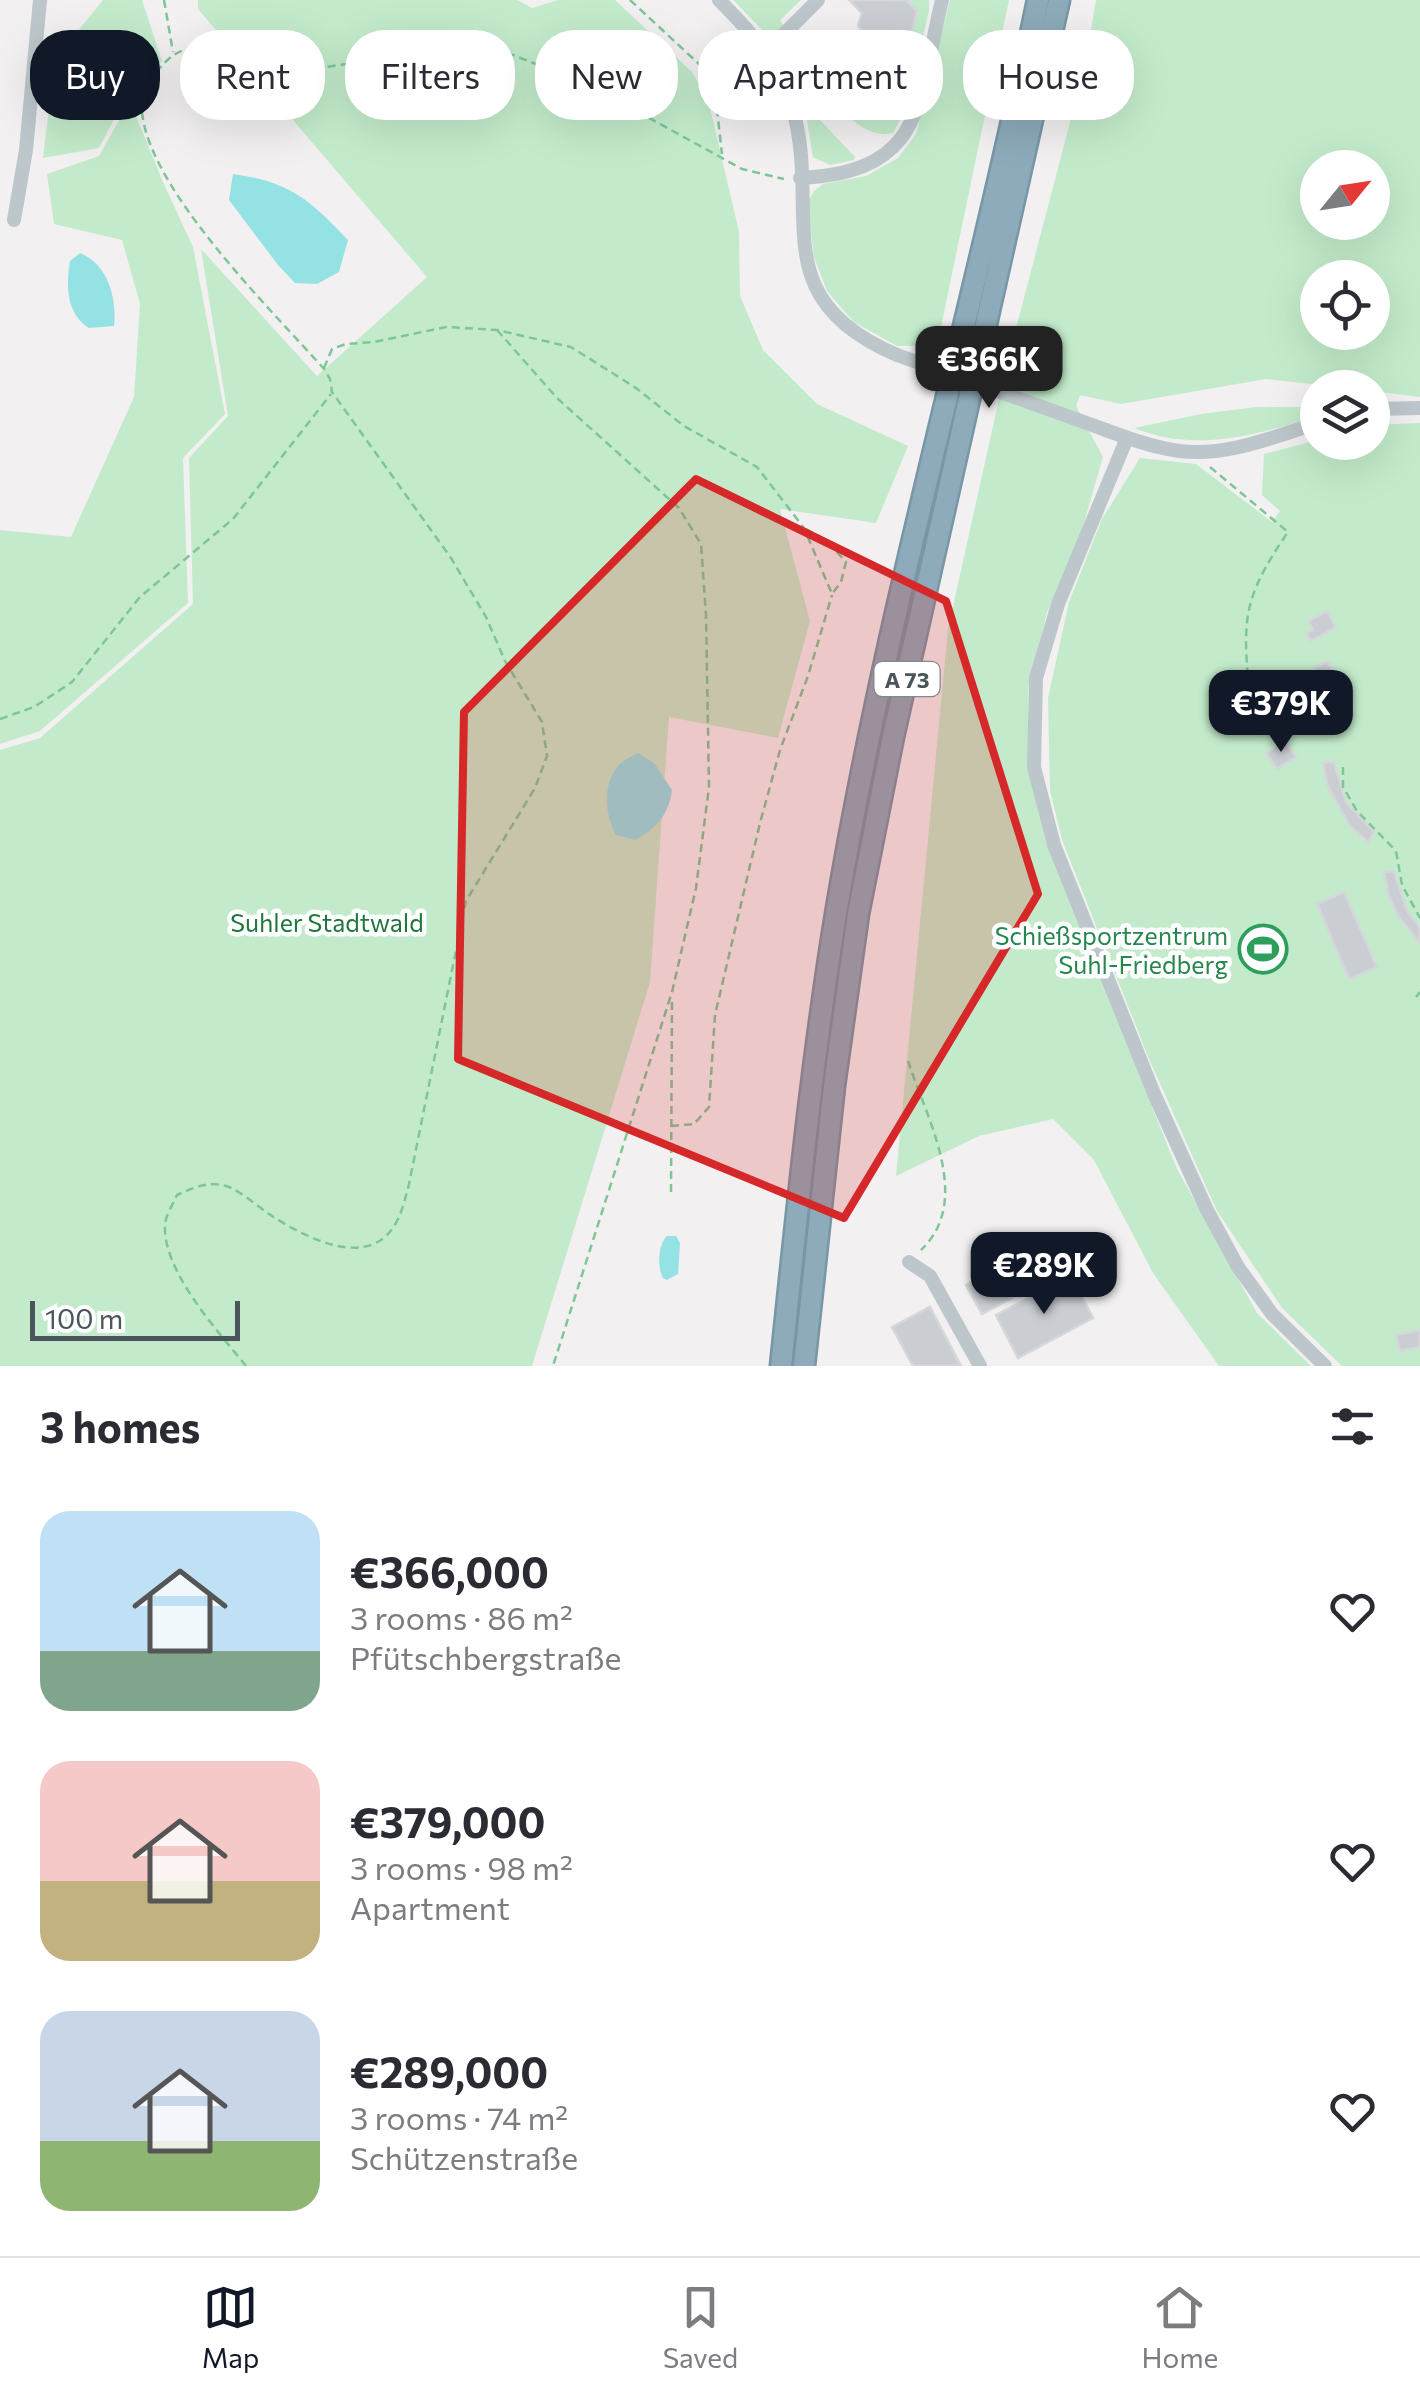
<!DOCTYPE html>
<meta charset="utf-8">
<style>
body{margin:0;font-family:Commissioner,sans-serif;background:#f7f7f7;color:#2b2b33;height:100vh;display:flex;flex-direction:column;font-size:38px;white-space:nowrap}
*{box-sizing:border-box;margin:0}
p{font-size:32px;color:#7c7c81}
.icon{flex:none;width:55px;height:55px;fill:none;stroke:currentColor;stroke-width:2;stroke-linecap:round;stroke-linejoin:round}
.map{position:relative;height:1366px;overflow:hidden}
.sheet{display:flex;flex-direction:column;background:#fff;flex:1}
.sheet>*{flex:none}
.guide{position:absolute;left:30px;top:30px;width:1360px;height:90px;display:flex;gap:20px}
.needle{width:65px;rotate:60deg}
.controls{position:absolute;left:1300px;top:150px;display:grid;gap:20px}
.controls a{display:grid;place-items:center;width:90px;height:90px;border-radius:50%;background:#fff;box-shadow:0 10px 40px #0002;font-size:50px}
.scale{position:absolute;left:30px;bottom:25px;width:210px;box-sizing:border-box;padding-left:10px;border:5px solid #4a565c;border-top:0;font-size:28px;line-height:35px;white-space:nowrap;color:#4a565c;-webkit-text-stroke:8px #fff;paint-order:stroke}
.price{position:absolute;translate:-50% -85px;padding:0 22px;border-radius:20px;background:#111827;color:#fff;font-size:32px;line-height:65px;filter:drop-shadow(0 2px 5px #0008)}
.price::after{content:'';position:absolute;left:50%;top:60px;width:30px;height:22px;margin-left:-15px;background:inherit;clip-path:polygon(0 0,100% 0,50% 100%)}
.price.active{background:#222;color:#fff}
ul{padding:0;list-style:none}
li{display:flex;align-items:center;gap:30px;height:250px;padding:0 40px}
li span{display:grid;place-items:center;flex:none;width:280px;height:200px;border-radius:30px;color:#555}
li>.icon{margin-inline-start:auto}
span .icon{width:120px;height:120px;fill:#fffc;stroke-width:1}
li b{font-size:42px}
h2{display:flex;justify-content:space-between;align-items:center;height:120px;padding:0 40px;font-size:42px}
.pill{padding:0 35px;border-radius:40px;background:#fff;box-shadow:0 10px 40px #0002;font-size:35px;line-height:90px}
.pill.active{background:#111827;color:#fff}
.tabs{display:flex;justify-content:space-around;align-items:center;height:140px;border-top:2px solid #e1e1e2;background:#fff;font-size:28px;color:#7c7c81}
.tabs a{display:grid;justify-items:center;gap:5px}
.tabs .active{color:#111827}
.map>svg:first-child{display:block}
.green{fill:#c3ebcb;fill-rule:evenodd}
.water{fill:#94e2e4}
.building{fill:#caced2;stroke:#d5d7db;stroke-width:2.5}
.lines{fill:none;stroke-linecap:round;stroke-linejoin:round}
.highway-casing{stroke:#7896a6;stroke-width:25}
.path{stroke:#7ec696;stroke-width:2.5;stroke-dasharray:8 5;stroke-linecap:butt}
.minor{stroke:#bdc7cb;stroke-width:14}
.highway{stroke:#8dabba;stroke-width:20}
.minor-bridge{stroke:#bdc7cb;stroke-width:14}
.marked{fill:#d62828;fill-opacity:0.2;stroke:#d62828;stroke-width:8;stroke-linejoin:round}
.labels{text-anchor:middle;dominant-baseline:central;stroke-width:9;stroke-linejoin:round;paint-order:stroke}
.shield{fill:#fff;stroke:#80898d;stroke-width:2.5}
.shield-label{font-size:22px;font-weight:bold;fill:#4a565c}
.park-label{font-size:25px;fill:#20773c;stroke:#fff}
.leisure-label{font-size:25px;fill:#27864d;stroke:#fff;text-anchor:end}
</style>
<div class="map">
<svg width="1420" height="1366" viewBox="0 0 1420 1366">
<rect width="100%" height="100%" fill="#f2f0f1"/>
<path class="green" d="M103 0H142L162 61 125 98 99 148 43 158 55 59Z
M198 0H517L532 8 558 0H615L692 72 708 99 739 232 740 296 763 350 817 404 908 446 876 523 780 509 810 621 778 738 669 717 650 982 532 1366H0V750L40 738 193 604 189 458 228 416 201 249 317 376 427 277 198 9Z
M733 0H801L780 20 784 26 771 39Z
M907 0H929V11L907 107 893 133C861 142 830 96 808 76L800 83 806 90 802 94 780 49 793 35 861 103 887 76 880 50 910 41 918 12Z
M950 0H1009L937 346H897L854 322 838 304 827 291 814 257 807 203 814 191 823 184 866 176 898 158 916 134Z
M1096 0H1420V397L1373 391 1372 388 1340 387 1266 379 1121 404 1080 395 1076 406 1103 457 1079 540 1047 612 1028 688V768L1046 843 1177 1169 1257 1313 1311 1366H1219L1153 1273 1094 1160 1053 1119 979 1136 896 1176 948 629 1007 363 1085 65ZM1318 168H1372V222H1318ZM1318 278H1372V332H1318Z
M130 101 163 182 193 247 225 414 183 458 188 603 40 731 0 744V530L71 537 134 397 140 304 122 240 54 224 47 174 99 156Z
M804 103 855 157 854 160 830 165 813 157Z
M1257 407H1317V416C1258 435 1194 453 1134 428L1201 414Z
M1420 423V1366H1342L1282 1308 1217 1211 1149 1059 1062 840 1050 790 1048 698 1069 602 1102 519 1140 458 1196 464 1272 522 1280 511 1262 495 1264 454 1317 440 1318 442H1372L1373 425Z"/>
<path class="water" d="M233 174C291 182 309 199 348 240L339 272 317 284 295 283 278 265 229 200Z
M80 253C108 264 117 298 114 326L89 328C66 313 66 286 70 261Z
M638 753 654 763 672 790C669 814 657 828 635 840L616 835C605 815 602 786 618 766 622 761 632 756 638 753Z
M667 1236H676L680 1243 678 1274 667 1280 663 1278C657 1267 658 1244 667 1236Z"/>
<path class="building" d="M849 0H906L917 11 910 40 880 49 858 26 862 13Z
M1327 611 1336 627 1311 641 1306 633 1313 630 1309 621Z
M1327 661 1334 673 1321 680 1314 668Z
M1285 740 1296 757 1277 769 1266 753Z
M1334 762 1346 802 1374 832 1368 842 1350 826 1327 785 1323 763Z
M1394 871 1407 911 1420 928V943L1398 916 1388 894 1384 872Z
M1344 892 1377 967 1349 979 1317 904Z
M996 1268 1012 1298 982 1314 966 1285Z
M1071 1276 1093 1318 1018 1358 996 1315Z
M930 1307 961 1366H913L892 1327Z
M1420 1330V1347L1400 1351 1396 1335Z"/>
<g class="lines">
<g class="highway-casing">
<path id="highway" d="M781 1366C797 1213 812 1060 837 908 888 602 976 304 1038 0
M804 1366 834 1086 858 914 893 737 1059 0"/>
</g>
<path class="path" d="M164 0 173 52
M630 0 699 64 715 92 722 154
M497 330 557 398 679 508 701 544 706 615 709 787 696 888 672 992 553 1366
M324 368 332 349 346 344 374 342 446 327 497 330 571 347 636 388 684 426 757 467 804 528 832 594 841 582 846 562 826 540 804 528
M1210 467 1288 532C1240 602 1243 621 1250 702
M0 719 34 707 72 682 140 597 233 519 331 394
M1343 767V787L1357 811 1396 851 1402 885 1420 918
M1416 997 1420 992
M908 1061C926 1117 974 1200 921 1250
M671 1126 694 1124 709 1107 715 1015 760 823 780 750 808 676 832 595
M671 1192 672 998
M246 1366C218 1331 162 1271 165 1224 166 1215 173 1204 177 1195 195 1187 210 1180 229 1187 243 1193 257 1206 269 1214 304 1237 372 1274 398 1219 403 1209 405 1198 408 1189L466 901 535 788 547 756 542 722 505 661 486 617 451 558 332 392 330 379 324 369C274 312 133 176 142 97 143 89 151 78 157 71 167 60 173 53 187 49L280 67 313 69 472 45 503 51 591 86 742 169 784 179"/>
<path class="minor" d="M719 0C750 31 779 63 792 106 823 211 761 297 897 355
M766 52 818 0
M800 178C928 172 917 101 942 0
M14 220 26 150 40 0
M1372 409 1420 408
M1095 426C1122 436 1150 447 1179 451 1226 457 1273 437 1318 423
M1127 438 1058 604 1036 678 1034 767 1054 845 1155 1096 1206 1208 1238 1267 1272 1314 1325 1366
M909 1262 930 1276 980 1366"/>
<use href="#highway" class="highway"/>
<path class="minor-bridge" d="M897 355 1095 426"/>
</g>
<path class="marked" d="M696 479 946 601 1038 894 844 1218 458 1059 464 712Z"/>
<defs>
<g id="stadium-ring" transform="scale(2.5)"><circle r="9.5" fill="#fff" stroke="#2e9e5b" stroke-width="1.5"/><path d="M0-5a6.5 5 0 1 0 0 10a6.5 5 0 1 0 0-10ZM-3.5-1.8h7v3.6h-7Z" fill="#2e9e5b"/></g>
</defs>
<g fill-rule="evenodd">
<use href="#stadium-ring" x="1263" y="949"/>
</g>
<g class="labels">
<rect class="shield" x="874.5" y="662" width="65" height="34" rx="8"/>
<g class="shield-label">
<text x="907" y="679">A 73</text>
</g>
<g class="park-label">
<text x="327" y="922">Suhler Stadtwald</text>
</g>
<g class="leisure-label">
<text x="1228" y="935">Schießsportzentrum<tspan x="1228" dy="29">Suhl-Friedberg</tspan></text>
</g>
</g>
</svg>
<div class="controls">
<a><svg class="needle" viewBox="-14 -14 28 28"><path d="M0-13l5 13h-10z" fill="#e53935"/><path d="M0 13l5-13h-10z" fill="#7c7c81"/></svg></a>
<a><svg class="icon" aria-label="locate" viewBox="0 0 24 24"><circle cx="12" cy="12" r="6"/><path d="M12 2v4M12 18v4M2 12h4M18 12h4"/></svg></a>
<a><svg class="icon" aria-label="layers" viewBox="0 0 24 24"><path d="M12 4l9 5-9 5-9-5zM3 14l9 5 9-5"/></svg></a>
</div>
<div class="scale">100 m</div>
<b class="price active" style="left:989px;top:411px">€366K</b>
<b class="price" style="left:1281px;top:755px">€379K</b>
<b class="price" style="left:1044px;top:1317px">€289K</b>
<div class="guide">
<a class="pill active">Buy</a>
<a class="pill">Rent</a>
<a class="pill">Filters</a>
<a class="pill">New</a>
<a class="pill">Apartment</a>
<a class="pill">House</a>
</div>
</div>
<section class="sheet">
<h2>3 homes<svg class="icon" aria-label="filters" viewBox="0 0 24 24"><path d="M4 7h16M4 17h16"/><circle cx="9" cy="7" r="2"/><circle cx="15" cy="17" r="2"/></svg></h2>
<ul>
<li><span style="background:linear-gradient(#bfe0f5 70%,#7fa58c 0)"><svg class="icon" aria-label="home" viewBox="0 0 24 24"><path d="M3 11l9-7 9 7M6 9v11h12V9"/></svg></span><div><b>€366,000</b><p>3 rooms · 86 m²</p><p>Pfütschbergstraße</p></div><svg class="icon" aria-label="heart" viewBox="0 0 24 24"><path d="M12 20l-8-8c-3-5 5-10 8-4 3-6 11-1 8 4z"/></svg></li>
<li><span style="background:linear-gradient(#f6c9c9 60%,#c2b280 0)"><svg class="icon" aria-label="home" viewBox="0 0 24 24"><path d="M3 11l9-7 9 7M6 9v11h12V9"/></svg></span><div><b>€379,000</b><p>3 rooms · 98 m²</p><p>Apartment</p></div><svg class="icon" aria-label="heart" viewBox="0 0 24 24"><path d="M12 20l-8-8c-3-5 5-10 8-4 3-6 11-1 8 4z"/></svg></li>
<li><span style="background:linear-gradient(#c9d6e8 65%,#8fb573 0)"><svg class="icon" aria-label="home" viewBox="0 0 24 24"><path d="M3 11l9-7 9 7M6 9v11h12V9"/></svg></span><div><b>€289,000</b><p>3 rooms · 74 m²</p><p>Schützenstraße</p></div><svg class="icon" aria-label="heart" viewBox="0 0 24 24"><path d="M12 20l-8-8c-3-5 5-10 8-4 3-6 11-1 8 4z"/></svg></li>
</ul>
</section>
<nav class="tabs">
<a class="active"><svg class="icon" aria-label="map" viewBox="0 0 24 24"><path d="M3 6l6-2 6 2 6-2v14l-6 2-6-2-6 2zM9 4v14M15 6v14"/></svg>Map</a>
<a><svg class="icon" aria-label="saved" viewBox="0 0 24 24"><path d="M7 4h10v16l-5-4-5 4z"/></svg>Saved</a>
<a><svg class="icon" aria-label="home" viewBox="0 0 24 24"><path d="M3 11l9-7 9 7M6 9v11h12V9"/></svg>Home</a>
</nav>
